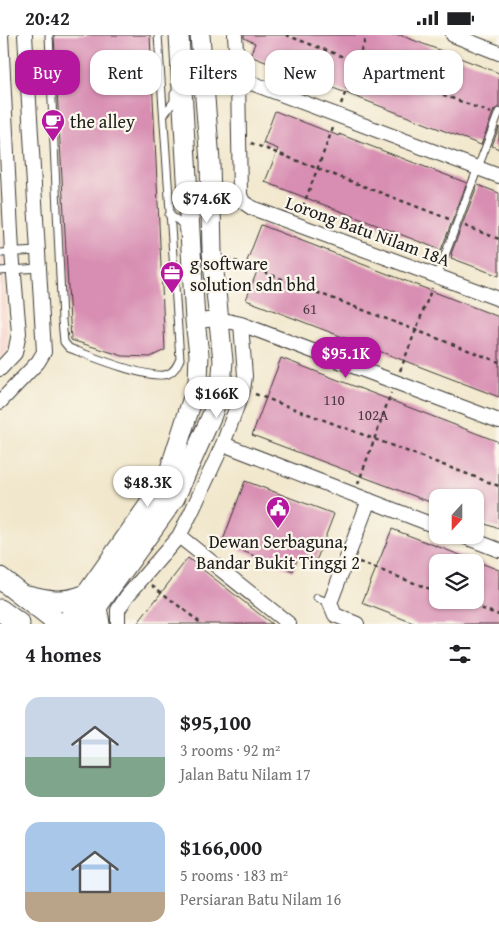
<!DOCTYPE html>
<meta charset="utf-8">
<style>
body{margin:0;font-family:"Gentium Book Plus",serif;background:#f2f2f2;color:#202124;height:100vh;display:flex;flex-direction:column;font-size:19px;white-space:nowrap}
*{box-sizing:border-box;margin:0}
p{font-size:16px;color:#757577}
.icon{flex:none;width:28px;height:28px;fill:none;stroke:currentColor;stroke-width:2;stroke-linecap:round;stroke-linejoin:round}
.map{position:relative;height:589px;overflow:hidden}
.panel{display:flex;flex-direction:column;background:#fff;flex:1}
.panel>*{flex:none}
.hud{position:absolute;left:15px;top:15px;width:470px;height:45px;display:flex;gap:10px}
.needle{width:32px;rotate:201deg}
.controls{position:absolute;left:429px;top:454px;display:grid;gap:10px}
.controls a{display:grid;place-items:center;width:55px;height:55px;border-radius:10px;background:#fff;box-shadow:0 1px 4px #0004;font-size:25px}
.price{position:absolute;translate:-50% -42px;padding:0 11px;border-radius:18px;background:#fff;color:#222;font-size:16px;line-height:32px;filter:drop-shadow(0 1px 2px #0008)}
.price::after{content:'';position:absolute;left:50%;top:30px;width:15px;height:11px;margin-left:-8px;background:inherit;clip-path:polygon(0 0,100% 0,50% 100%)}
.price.selected{background:#b5179e;color:#fff}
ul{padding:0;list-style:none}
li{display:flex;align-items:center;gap:15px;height:125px;padding:0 25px}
li span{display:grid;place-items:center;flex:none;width:140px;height:100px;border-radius:15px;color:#555}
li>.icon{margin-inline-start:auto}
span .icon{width:60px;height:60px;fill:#fffc;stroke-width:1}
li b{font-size:21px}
h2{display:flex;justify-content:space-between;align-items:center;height:60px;padding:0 25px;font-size:21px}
.chip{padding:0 18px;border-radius:15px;background:#fff;box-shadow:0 1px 4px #0004;font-size:18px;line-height:45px}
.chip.selected{background:#b5179e;color:#fff}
.status{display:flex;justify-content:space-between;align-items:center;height:35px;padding:0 25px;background:#fff;direction:ltr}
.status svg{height:14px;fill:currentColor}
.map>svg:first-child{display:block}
.built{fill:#f7d0cd}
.building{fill:#d88eb2;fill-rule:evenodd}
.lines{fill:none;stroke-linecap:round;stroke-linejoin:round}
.lane-casing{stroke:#3c3a36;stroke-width:9}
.street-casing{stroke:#3c3a36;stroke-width:16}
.secondary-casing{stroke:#3c3a36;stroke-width:21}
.primary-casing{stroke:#3c3a36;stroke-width:23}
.path{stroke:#3c3a36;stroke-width:2.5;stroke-dasharray:4 4;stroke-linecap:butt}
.lane{stroke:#fff;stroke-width:7}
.street{stroke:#fff;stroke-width:14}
.secondary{stroke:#fff;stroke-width:19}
.primary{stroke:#fff;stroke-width:21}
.labels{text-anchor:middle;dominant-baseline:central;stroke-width:4.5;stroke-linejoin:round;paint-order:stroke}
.number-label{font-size:15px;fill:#4b3842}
.poi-label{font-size:18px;fill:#1c1c1c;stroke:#fbf7ec;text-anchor:start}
.street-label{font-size:18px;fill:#1c1c1c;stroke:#fbf7ec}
</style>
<div class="status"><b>20:42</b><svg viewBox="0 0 49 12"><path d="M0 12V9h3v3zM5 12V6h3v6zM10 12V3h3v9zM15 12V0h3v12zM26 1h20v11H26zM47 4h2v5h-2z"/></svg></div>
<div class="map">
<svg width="499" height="589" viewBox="0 0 499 589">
<rect width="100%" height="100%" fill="#fbf7ec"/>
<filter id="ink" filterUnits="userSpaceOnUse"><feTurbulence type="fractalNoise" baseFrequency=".02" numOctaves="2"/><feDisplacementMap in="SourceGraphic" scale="10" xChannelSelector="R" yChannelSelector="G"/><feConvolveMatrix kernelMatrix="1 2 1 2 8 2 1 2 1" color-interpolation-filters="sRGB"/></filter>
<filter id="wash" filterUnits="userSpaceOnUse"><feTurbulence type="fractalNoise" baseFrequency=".0096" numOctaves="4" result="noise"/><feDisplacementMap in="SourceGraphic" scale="20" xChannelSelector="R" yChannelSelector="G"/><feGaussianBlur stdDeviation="1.12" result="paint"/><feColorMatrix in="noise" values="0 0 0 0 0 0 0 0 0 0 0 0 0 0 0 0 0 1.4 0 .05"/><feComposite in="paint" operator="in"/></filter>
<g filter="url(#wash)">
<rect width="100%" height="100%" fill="#f1e7cc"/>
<path class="built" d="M0 179 8 315 0 323Z"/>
<g id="blocks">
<path class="building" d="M54 0H150L165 315 150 322 123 321 71 305Z
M244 0H400L499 38V72L494 75 481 110 250 21 255 8 244 3Z
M275 76 339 101V99L467 148 441 215 265 147 278 114 263 108Z
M499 92V114L492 111Z
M478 150 499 158V241L451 223 452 219H451L477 151Z
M261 190 499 282V362L246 265 259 231 247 226Z
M281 323 499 407V494L475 485V462H438V470L252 400Z
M245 446 334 479 315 529 298 522 293 536 222 508Z
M392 494 499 535V589H416L362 568ZM438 528H475V565H438Z
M188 523 220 548 272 589H137Z"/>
</g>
</g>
<g filter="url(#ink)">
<use href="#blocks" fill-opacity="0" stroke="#3c3a36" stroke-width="1"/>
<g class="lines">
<g class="lane-casing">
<path id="lane" d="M49 0 62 285 64 307 69 313C88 320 151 346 168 339 175 336 177 330 180 324L158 0
M164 80 174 66V59
M169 180C176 184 183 187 184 195
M0 218 38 216
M0 236 38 233
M437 241 499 77
M317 563 330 568"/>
</g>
<g class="street-casing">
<path id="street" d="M235 0 238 43 240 160 243 167 252 173 499 264
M453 0 499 18
M238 43 499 141
M195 286 219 284 241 289 499 386
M0 334 15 318 19 298 12 217 1 0
M0 367 38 327 44 317 25 0
M223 409 438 492
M460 500 499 515
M179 501 289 589
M118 589V575L127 561 179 501 191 478 223 409 243 355 245 341 241 289
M357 589 335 580 330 568 369 465"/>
</g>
<g class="secondary-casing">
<path id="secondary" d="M65 589 162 451 170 434 198 347 199 319 195 286 179 0
M85 589 175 463 212 380 221 351 223 326 212 217 210 126 200 0"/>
</g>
<g class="primary-casing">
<path id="primary" d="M0 543 59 589
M27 561C47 566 64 569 84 561
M96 572 99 589
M0 575 19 589"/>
</g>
<path class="path" d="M286 0 491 78
M341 69 367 0
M251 108 449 184
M300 179 333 93
M465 191 499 204
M227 223 499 327
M400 336 432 253
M255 359 499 451
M358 449 391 358
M359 527 438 557
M152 550 202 589
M459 565 499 580"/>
<use href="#lane" class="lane"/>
<use href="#street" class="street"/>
<use href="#secondary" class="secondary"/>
<use href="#primary" class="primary"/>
</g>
</g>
<defs>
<g id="cafe-pin" transform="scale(1.25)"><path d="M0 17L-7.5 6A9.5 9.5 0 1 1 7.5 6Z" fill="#b5179e" stroke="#fbf7ec"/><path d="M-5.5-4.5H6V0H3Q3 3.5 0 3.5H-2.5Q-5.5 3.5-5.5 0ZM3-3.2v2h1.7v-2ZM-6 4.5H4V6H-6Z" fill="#fff"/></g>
<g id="office-pin" transform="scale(1.25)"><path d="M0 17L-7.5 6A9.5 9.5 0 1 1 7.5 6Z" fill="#b5179e" stroke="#fbf7ec"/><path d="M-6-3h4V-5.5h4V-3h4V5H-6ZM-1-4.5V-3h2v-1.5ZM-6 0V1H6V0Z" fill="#fff"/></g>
<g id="civic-pin" transform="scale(1.25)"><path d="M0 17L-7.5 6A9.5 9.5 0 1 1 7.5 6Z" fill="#b5179e" stroke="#fbf7ec"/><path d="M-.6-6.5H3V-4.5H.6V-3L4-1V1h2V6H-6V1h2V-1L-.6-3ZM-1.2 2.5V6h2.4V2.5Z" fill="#fff"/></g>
</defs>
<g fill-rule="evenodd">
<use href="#cafe-pin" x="53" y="86"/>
<use href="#office-pin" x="172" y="238"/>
<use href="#civic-pin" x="278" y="473"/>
</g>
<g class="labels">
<g class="number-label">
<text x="310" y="273">61</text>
<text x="334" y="364">110</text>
<text x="373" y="379">102A</text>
</g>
<g class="poi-label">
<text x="70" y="86">the alley</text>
<text x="190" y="228">g software<tspan x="190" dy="21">solution sdn bhd</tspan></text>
<text x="278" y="506" text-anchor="middle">Dewan Serbaguna,<tspan x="278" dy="21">Bandar Bukit Tinggi 2</tspan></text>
</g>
<g class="street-label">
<text transform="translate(368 196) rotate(20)">Lorong Batu Nilam 18A</text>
</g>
</g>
</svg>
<div class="controls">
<a><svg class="needle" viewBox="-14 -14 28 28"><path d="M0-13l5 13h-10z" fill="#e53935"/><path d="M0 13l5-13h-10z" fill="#757577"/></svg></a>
<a><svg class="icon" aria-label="layers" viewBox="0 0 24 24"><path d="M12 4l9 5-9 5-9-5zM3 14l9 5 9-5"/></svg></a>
</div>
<b class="price" style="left:207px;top:189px">$74.6K</b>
<b class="price selected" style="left:346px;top:344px">$95.1K</b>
<b class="price" style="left:217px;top:384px">$166K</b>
<b class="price" style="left:148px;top:473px">$48.3K</b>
<div class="hud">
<a class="chip selected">Buy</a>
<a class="chip">Rent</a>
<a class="chip">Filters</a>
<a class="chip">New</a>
<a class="chip">Apartment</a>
</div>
</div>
<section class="panel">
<h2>4 homes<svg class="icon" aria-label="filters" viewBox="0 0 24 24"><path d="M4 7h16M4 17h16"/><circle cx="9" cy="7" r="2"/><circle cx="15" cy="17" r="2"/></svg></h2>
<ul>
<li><span style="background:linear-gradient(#c9d6e8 60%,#7fa58c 0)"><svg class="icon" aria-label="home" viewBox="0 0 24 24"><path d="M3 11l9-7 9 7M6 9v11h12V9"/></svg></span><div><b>$95,100</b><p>3 rooms · 92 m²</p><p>Jalan Batu Nilam 17</p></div></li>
<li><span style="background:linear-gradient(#a9c7e8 70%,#b9a48a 0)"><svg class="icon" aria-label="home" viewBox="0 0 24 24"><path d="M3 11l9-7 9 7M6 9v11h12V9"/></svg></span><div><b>$166,000</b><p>5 rooms · 183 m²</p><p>Persiaran Batu Nilam 16</p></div></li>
</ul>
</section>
